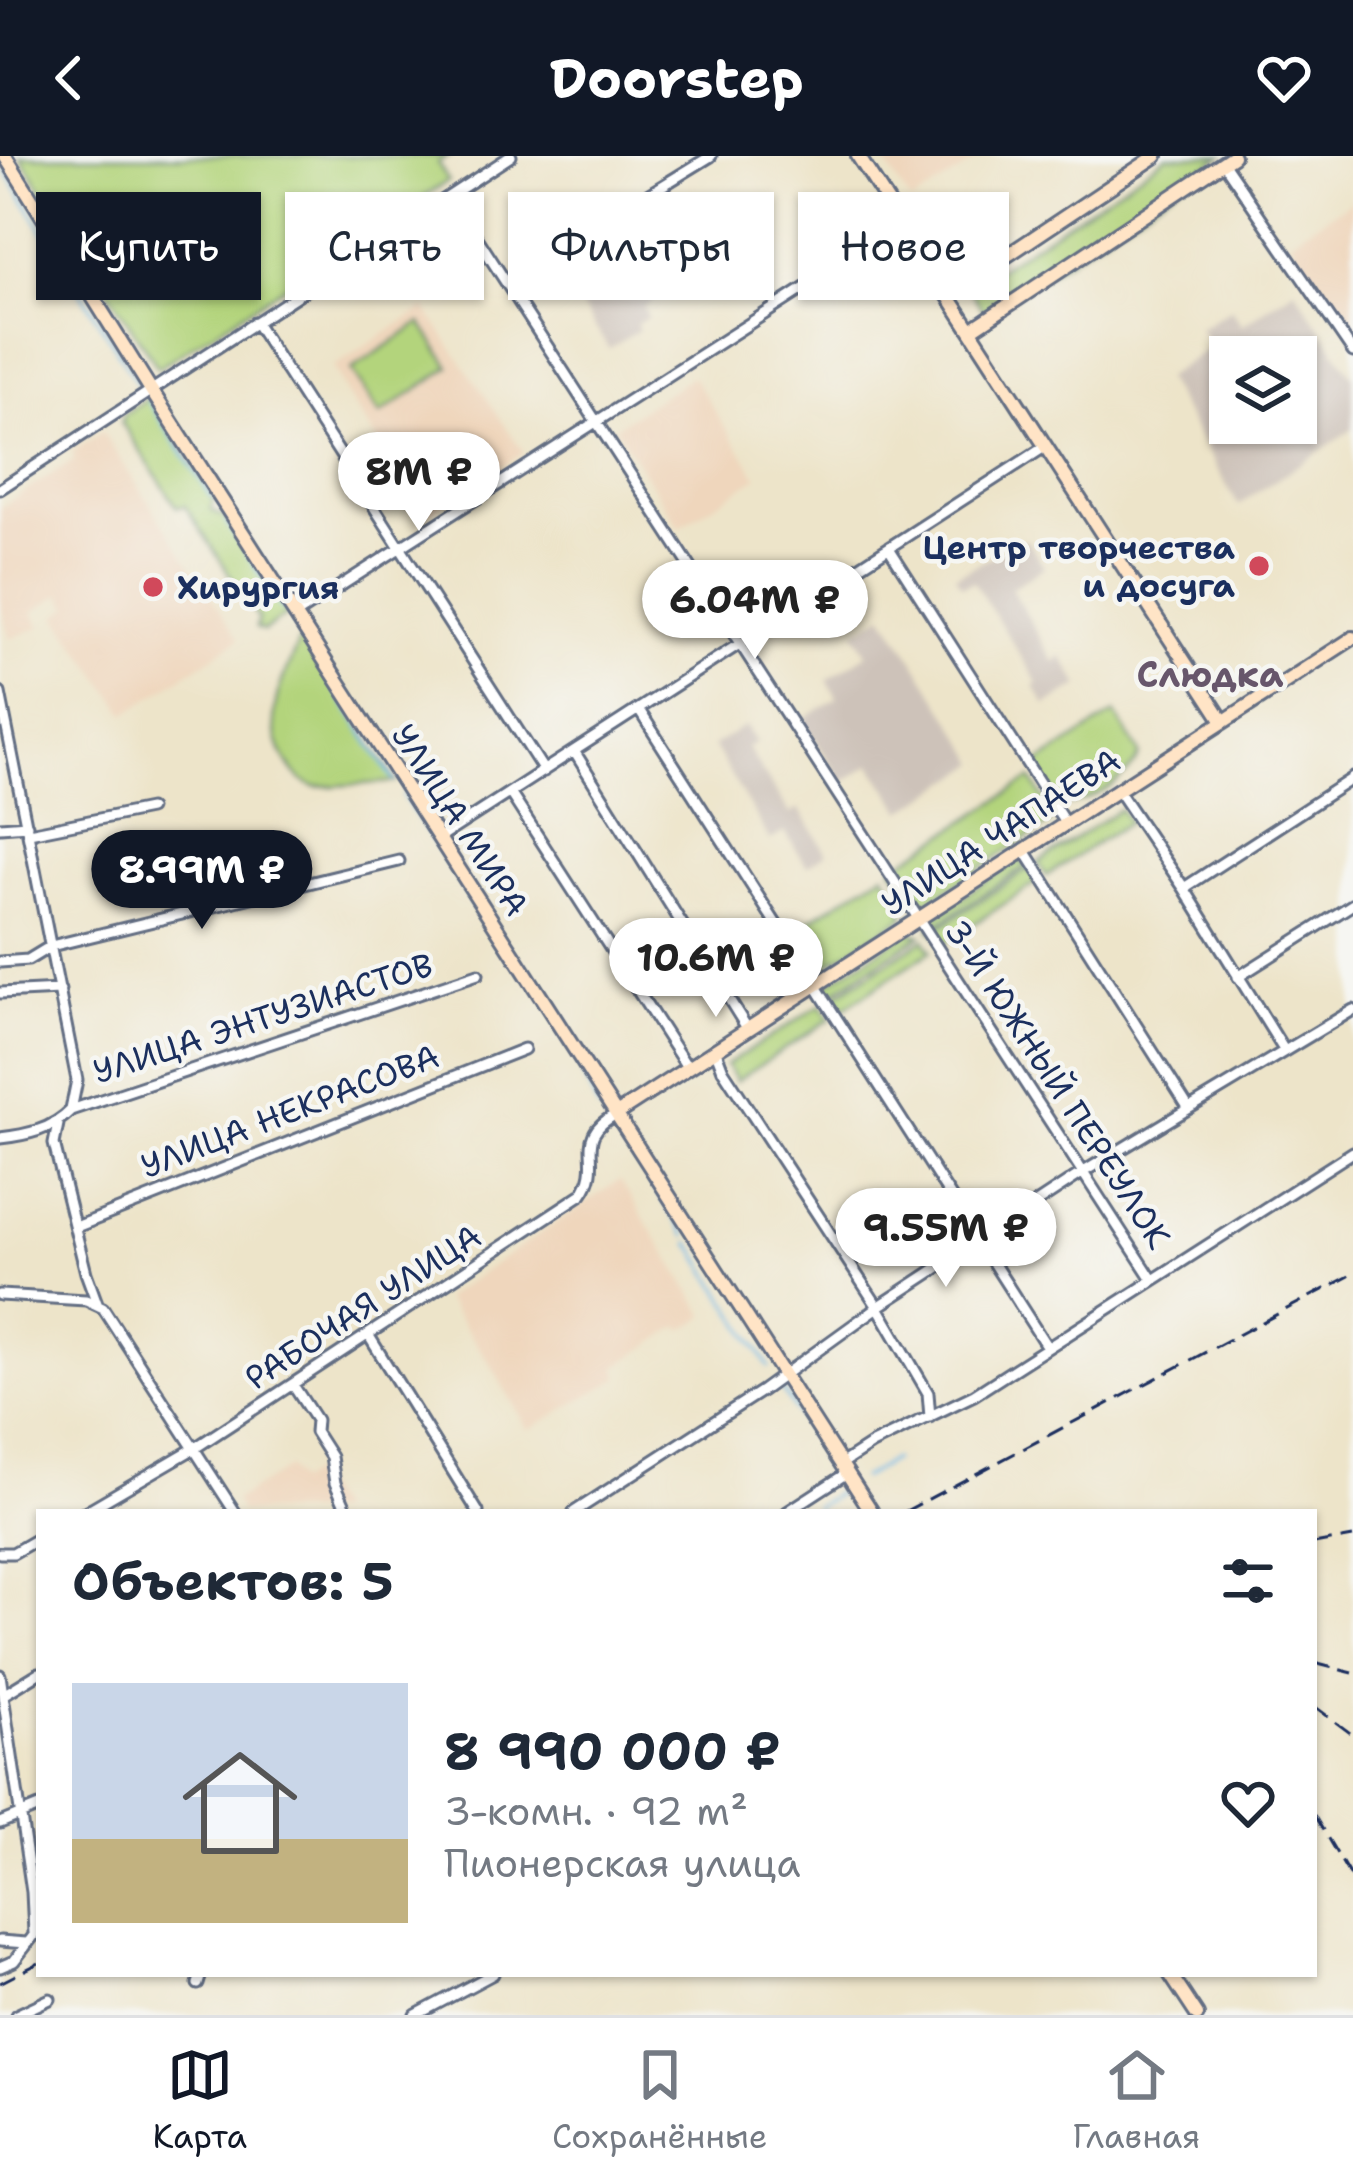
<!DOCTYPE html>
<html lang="ru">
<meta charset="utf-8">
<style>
body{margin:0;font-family:"Shantell Sans",sans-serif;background:#f6f6f7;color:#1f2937;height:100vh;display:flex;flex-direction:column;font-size:45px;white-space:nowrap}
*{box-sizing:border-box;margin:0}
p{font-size:39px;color:#747a83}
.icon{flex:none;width:66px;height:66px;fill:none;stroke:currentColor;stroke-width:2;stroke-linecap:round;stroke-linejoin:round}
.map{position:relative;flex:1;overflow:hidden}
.details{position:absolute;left:36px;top:1353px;width:1281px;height:468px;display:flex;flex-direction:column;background:#fff;border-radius:0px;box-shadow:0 3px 9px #0004}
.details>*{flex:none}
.guide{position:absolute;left:36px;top:36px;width:1281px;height:108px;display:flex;gap:24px}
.fabs{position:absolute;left:1209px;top:180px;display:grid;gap:24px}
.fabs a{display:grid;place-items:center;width:108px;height:108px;border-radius:0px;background:#fff;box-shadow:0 3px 9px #0004;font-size:60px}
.price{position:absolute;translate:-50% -102px;padding:0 27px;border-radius:42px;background:#fff;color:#222;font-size:39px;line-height:78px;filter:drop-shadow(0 3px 6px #0008)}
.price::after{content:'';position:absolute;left:50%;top:72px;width:36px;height:27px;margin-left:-18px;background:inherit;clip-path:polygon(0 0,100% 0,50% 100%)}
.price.selected{background:#111827;color:#fff}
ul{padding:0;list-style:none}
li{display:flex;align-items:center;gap:36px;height:300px;padding:0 36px}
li+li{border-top:3px solid #e0e1e3}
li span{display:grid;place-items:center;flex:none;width:336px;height:240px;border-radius:0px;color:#555}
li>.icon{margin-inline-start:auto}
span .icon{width:144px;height:144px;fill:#fffc;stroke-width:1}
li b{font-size:51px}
h2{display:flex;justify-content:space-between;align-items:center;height:144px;padding:0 36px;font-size:51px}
.pill{padding:0 42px;border-radius:0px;background:#fff;box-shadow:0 3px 9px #0004;font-size:42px;line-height:108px}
.pill.selected{background:#111827;color:#fff}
header{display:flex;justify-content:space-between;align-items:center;height:156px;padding:0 36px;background:#111827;color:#fff;font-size:54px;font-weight:700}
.menu{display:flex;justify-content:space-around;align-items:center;height:168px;border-top:3px solid #e0e1e3;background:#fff;font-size:33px;color:#747a83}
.menu a{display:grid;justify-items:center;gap:6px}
.menu .selected{color:#111827}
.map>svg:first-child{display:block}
.built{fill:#efd6bc}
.industrial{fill:#cdc2b9;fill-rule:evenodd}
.green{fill:#b3d47c;stroke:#67826d;stroke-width:3}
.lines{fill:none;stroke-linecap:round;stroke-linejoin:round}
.stream{stroke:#6cb8e5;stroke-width:3}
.street-casing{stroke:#646e83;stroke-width:15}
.secondary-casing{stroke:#646e83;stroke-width:18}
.street{stroke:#fff;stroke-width:9}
.secondary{stroke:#ffe4c6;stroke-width:12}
.rail{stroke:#1b2f5e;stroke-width:3;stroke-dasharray:18 9;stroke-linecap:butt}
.poi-dot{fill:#d1495b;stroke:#f6f6f2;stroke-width:4.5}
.labels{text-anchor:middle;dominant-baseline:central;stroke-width:9;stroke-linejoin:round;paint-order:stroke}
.poi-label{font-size:33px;font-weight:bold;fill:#1b2f5e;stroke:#f6f6f2;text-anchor:end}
.street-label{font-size:33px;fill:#1b2f5e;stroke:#f6f6f2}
.neighbourhood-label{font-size:36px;font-weight:bold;fill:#67566b;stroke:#f6f6f2}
</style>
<header><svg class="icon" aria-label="back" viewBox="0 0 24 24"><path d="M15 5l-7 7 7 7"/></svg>Doorstep<svg class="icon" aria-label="heart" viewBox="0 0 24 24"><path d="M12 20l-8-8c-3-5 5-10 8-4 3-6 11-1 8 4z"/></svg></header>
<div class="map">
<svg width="1353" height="1859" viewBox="0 0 1353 1859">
<rect width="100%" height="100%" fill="#f6f6f2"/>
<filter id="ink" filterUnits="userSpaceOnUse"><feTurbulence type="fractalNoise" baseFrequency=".00833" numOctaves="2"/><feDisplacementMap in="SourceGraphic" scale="24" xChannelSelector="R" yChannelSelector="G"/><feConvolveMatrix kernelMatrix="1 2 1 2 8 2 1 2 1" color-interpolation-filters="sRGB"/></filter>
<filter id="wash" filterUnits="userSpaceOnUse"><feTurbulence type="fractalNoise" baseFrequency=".004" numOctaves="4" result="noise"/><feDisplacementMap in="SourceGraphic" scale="48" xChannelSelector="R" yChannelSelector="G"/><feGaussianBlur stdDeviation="2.7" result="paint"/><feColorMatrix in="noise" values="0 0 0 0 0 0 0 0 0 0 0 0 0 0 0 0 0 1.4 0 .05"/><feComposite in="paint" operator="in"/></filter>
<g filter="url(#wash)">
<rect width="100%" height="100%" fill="#ede4c9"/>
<path class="built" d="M881 0H983L911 47Z
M1353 44V178L1290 84Z
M425 152 524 297 427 359 347 239 333 211Z
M692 220 758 321 679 371 615 271Z
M102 276 239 483 126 558 57 460 70 451 61 438 32 456 41 471 10 483 0 448V352L75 303 72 296Z
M620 1024 706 1160 683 1174 680 1170 617 1210 619 1222 528 1274 490 1207 444 1142Z
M288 1312 297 1326 312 1317 337 1356H241L234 1345Z"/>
<path class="industrial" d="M635 114 654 144 643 151 648 161 636 168 639 174 609 193 581 149Z
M1295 133 1353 221V273L1238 349 1164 222 1210 191 1199 172 1231 153 1242 169ZM1296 201V267H1230V201Z
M1026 382 1044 411 1011 432 1054 506 1062 501 1080 530 1046 549 1034 531 1038 527 973 425 962 430 955 420Z
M884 458 979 607 903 655 871 608 843 626 802 564 837 542 827 524 867 498 855 476Z
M745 570 756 586 747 592 790 658 799 653 827 697 807 710 785 676 770 684 713 590Z"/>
<path class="green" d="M20 0H449L438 7 448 25 158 212Z
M1167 0H1222L986 159 969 132Z
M421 167 450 211 380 258 351 214Z
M149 241 214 343 211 354 226 362 287 458 264 475 256 472 258 462 185 350 177 351 121 266 124 258Z
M301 480 396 626 315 631C301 626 295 619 287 606 259 559 283 526 301 480Z
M1115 557 1140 598C1132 621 1086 651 1061 648L1035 610Z
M1031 623 1049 651 1051 667 924 748 915 746 892 712Z
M1120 653 1129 666 1046 720 1038 707Z
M1018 704 1028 709 930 773 932 761Z
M1030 712 1039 725 942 789 933 775Z
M884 717 902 746 904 761 822 812 813 810 788 778Z
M910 775 921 779 827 840 825 829Z
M924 783 931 795 838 856 830 843Z
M821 849 830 863 736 925 726 909Z"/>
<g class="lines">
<path class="stream" d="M0 5 138 228
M148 245 212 341
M226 366 283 454
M302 481 394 625
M403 639 503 794
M583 918 599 954
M615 970 686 1080
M690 1087 769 1211
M780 1231 835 1315
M862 1322 893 1304
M816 1351 847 1331"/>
</g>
</g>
<g filter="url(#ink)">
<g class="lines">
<g class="street-casing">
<path id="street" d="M1223 6 1353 196
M450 40 1152 1123
M506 126 711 0
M255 166 544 615
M0 333 511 0
M889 392 1065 667
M295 459 903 69
M0 537 77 924 71 954
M639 554 1047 1191
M574 595 747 872
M1117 633 1184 732 1284 894
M510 637 687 911
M0 671 27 669
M29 677 149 653
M439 682 1046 290
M1024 693 1188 951
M1184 732 1353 622
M0 806 28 804 51 790 399 705
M1238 821 1353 748
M0 837 60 834
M715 893 723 914 878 1151 928 1237 930 1261
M58 968 54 988 86 1117 97 1147
M0 982C26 979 52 974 71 954L478 818
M76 1071 524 893
M0 1139 86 1144 103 1152 235 1356
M369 1180 478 1356
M293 1229 316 1264 315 1276 331 1301 335 1327 348 1356
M841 1308 872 1288 974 1239 1353 996
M85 1356 198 1290 582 1038C607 1003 569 983 618 957
M574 1356 763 1234 878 1151 1085 1015 1353 854
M787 1356 847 1317
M0 1397H13L39 1382
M0 1519 32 1736 34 1777
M3 1539 39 1517
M0 1667 39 1651
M0 1785 26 1787
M0 1811 14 1805 38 1774
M198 1828 201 1818
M16 1859 50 1843
M416 1859 493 1818"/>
</g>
<g class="secondary-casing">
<path id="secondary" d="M5 0 151 234 872 1356
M858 0 1223 565
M948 139 1156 0
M971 174 1233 0
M618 957 1353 482
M1170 1818 1197 1859"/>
</g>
<use href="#street" class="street"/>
<use href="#secondary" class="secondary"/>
<path class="rail" d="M904 1356 1353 1118
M1314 1388 1353 1381
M1314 1507 1353 1517
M1314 1550 1353 1579
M1314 1659 1353 1725
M0 1827 39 1807"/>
</g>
</g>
<g class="poi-dot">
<circle cx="1259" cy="410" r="12"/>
<circle cx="153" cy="431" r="12"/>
</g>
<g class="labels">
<g class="poi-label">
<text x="1235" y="391">Центр творчества<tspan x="1235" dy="38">и досуга</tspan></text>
<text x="177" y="431" text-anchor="start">Хирургия</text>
</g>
<g class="street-label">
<text transform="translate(460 664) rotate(57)">УЛИЦА МИРА</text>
<text transform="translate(1001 676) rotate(-33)">УЛИЦА ЧАПАЕВА</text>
<text transform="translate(263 862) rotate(-18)">УЛИЦА ЭНТУЗИАСТОВ</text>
<text transform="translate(1058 928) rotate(57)">3-Й ЮЖНЫЙ ПЕРЕУЛОК</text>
<text transform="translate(290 955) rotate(-21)">УЛИЦА НЕКРАСОВА</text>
<text transform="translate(363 1151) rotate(-33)">РАБОЧАЯ УЛИЦА</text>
</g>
<g class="neighbourhood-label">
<text x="1210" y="518">Слюдка</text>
</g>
</g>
</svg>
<div class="fabs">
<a><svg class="icon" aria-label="layers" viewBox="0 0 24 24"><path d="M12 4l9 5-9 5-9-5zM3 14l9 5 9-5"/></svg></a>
</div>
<b class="price" style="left:419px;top:378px">8M ₽</b>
<b class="price" style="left:755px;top:506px">6.04M ₽</b>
<b class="price selected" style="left:202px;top:776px">8.99M ₽</b>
<b class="price" style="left:716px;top:864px">10.6M ₽</b>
<b class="price" style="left:946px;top:1134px">9.55M ₽</b>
<div class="guide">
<a class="pill selected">Купить</a>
<a class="pill">Снять</a>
<a class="pill">Фильтры</a>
<a class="pill">Новое</a>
</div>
<section class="details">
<h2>Объектов: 5<svg class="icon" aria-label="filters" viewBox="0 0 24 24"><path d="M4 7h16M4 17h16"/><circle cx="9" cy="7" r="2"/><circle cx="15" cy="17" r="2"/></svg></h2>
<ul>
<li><span style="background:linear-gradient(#c9d6e8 65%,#c2b280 0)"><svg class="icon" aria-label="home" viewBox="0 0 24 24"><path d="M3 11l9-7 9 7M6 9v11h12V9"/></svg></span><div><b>8 990 000 ₽</b><p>3-комн. · 92 m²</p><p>Пионерская улица</p></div><svg class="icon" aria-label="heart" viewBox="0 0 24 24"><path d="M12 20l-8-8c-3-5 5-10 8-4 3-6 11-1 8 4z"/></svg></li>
</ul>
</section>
</div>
<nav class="menu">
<a class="selected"><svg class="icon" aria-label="map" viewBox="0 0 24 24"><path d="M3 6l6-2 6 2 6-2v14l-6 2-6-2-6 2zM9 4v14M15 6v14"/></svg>Карта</a>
<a><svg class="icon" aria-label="saved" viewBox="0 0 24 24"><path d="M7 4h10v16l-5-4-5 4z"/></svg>Сохранённые</a>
<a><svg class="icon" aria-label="home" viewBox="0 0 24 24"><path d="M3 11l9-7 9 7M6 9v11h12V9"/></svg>Главная</a>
</nav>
